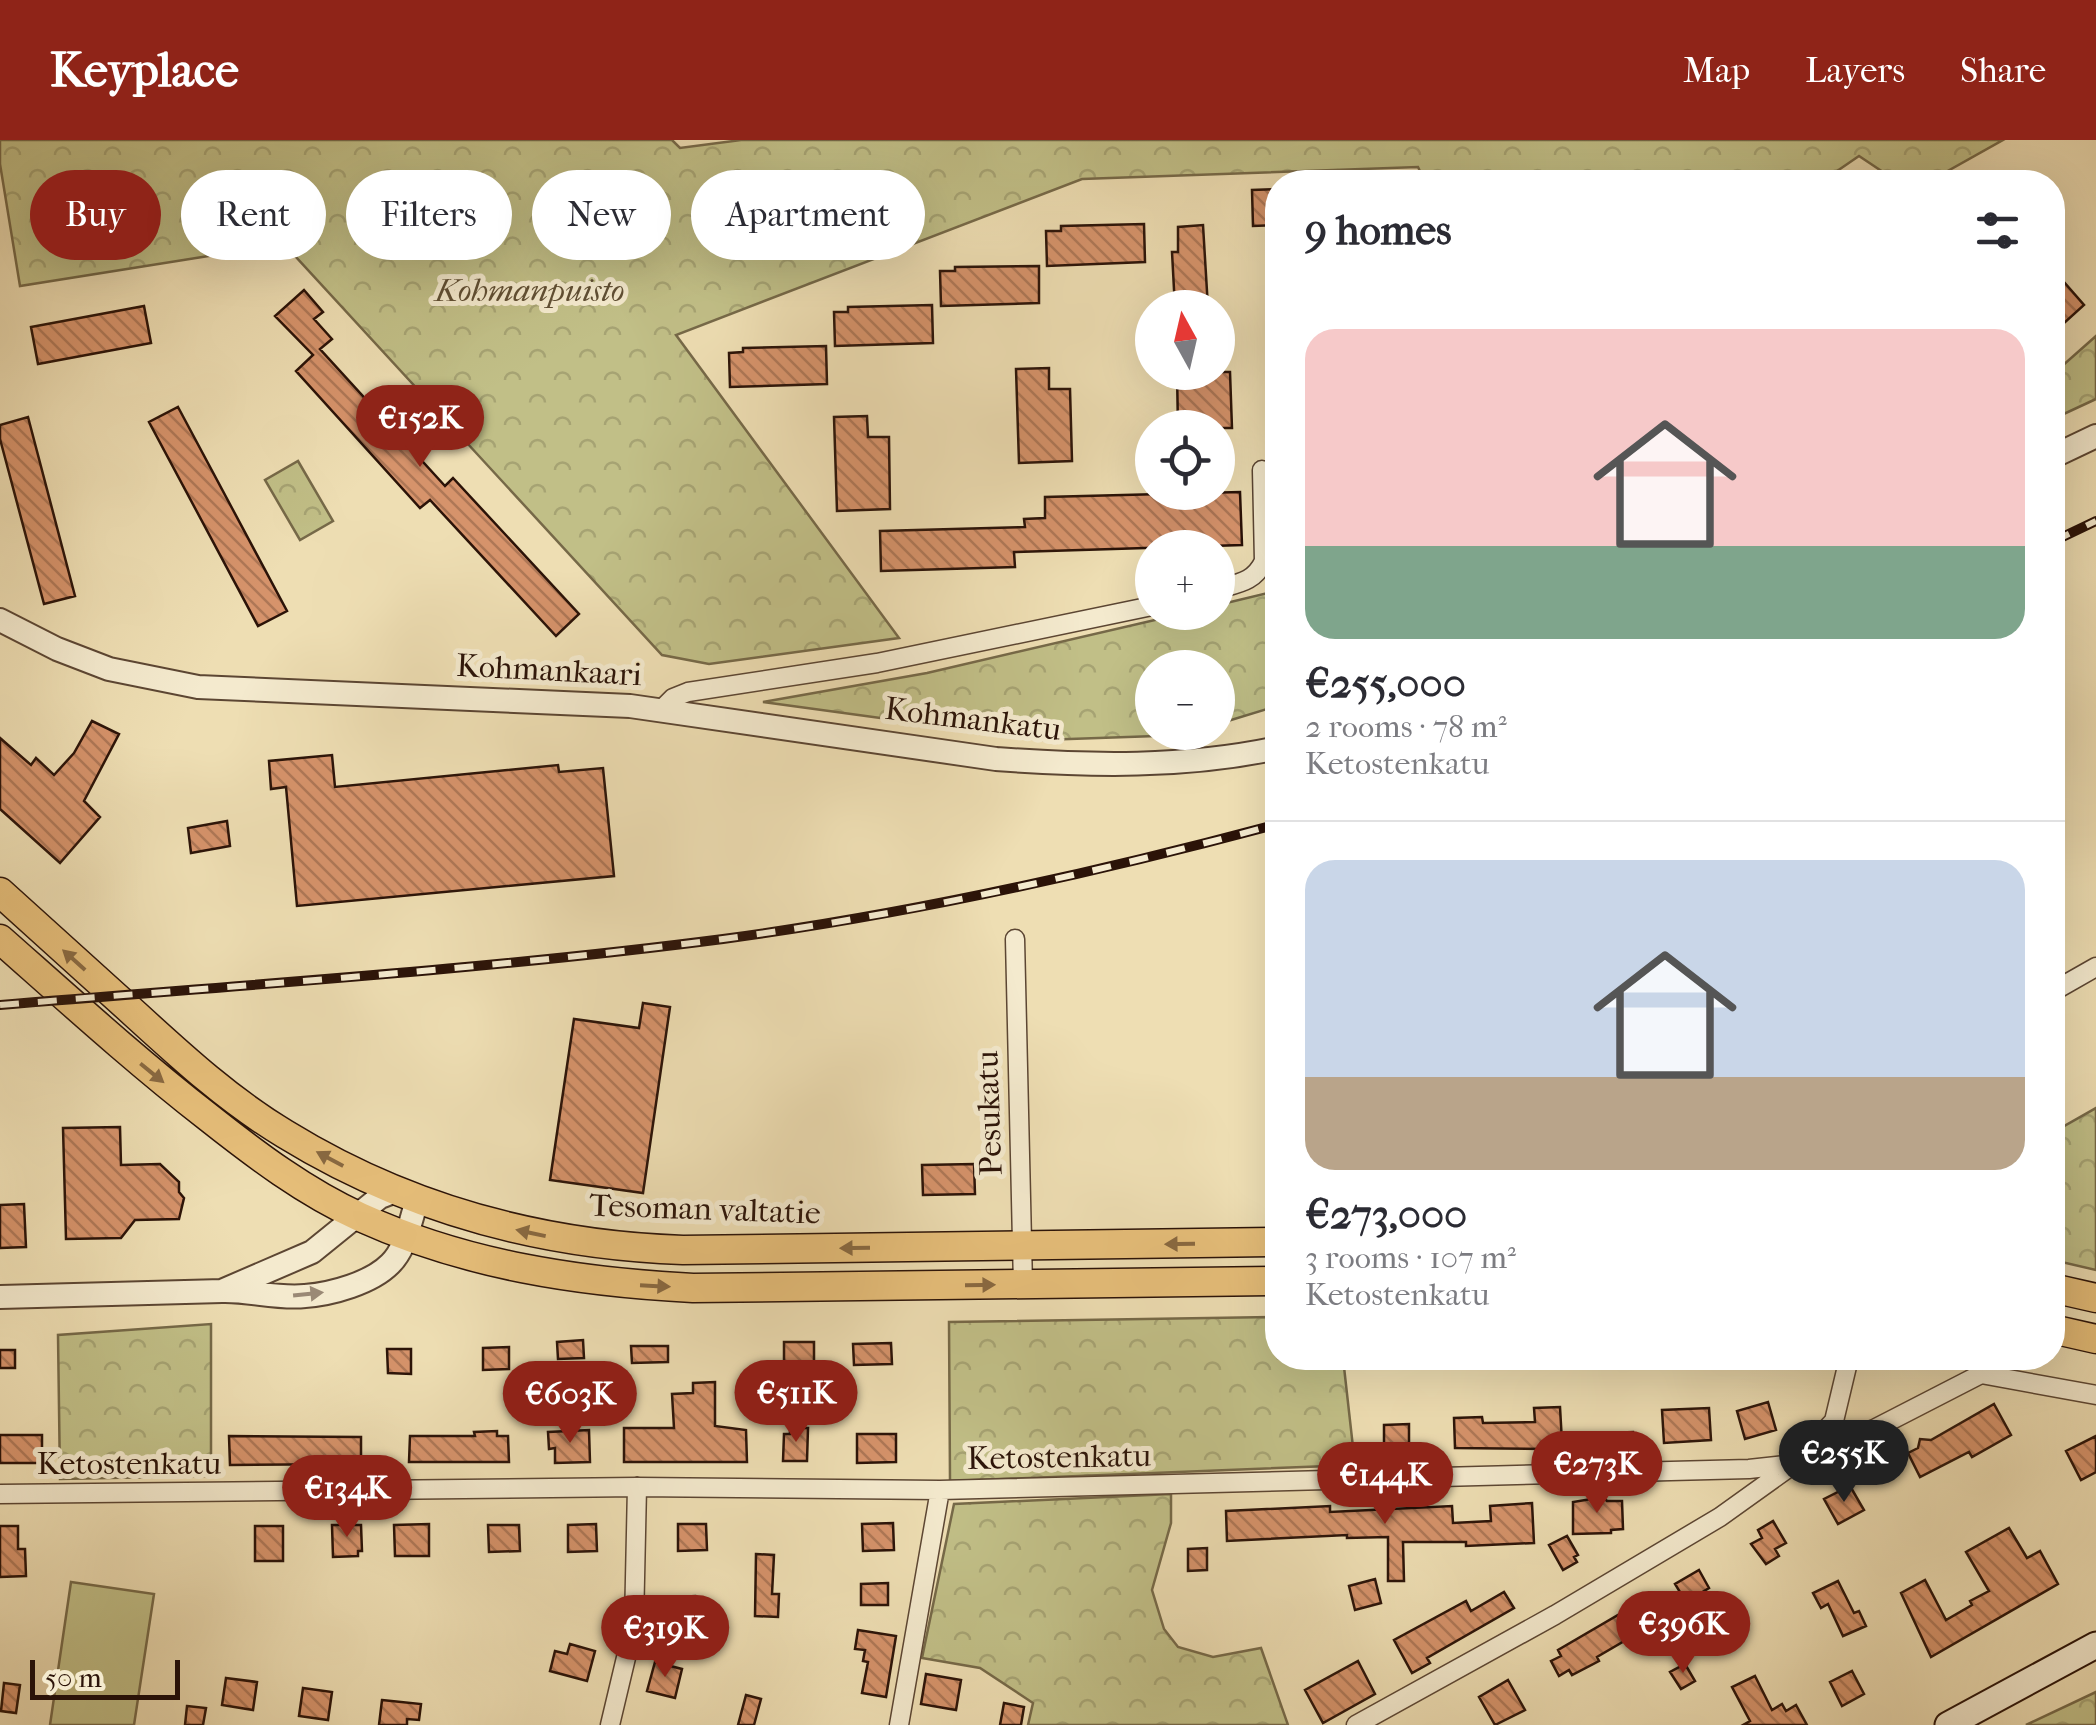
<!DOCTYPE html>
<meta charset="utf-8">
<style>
body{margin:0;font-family:"IM FELL French Canon",serif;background:#f7f7f7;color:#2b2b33;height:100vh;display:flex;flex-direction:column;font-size:38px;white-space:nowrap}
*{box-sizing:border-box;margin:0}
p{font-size:32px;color:#7c7c81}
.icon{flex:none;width:55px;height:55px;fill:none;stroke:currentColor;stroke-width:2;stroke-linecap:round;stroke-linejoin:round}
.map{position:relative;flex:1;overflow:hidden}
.side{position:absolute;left:1265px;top:30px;width:800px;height:1200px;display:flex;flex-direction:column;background:#fff;border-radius:40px;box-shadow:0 10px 40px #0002}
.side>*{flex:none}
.top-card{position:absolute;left:30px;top:30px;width:950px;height:90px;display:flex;gap:20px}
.needle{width:65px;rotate:352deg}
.tools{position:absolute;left:1135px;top:150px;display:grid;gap:20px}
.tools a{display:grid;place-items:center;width:100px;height:100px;border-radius:50%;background:#fff;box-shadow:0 10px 40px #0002;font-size:50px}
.scale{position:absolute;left:30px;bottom:25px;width:150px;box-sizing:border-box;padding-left:10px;border:5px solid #2b1308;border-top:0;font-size:28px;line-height:35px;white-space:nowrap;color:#2b1308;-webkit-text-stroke:8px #f4eace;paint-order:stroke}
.price{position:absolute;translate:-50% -85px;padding:0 22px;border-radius:35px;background:#8f2418;color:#fff;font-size:32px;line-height:65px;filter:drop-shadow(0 2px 5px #0008)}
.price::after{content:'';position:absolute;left:50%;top:60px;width:30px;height:22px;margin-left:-15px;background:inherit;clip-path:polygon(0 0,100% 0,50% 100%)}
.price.selected{background:#222;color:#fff}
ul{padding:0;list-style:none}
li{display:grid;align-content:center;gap:20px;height:530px;padding:0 40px}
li+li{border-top:2px solid #e1e1e2}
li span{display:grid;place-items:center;height:310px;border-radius:30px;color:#555}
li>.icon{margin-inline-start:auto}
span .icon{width:180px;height:180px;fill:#fffc;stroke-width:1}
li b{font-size:42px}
h2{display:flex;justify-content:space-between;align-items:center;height:120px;padding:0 40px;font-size:42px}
.pill{padding:0 35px;border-radius:45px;background:#fff;box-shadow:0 10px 40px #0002;font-size:35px;line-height:90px}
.pill.selected{background:#8f2418;color:#fff}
header{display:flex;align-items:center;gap:60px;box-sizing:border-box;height:140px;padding:0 50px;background:#8f2418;color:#fff}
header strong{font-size:48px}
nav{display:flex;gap:55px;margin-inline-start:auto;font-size:35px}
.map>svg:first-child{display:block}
.grass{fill:#c1bf87;stroke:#766948;stroke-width:2.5}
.forest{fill:url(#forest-crowns);stroke:#766948;stroke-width:2.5}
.building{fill:url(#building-back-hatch);stroke:#2b1308;stroke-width:2.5}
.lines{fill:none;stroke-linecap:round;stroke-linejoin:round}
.minor-casing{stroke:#5c4633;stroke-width:21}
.tertiary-casing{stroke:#5c4633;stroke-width:26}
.secondary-casing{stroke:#2b1308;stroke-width:29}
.primary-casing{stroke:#2b1308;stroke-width:31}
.minor{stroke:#f4eace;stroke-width:18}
.tertiary{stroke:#f4eace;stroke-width:22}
.secondary{stroke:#f4eace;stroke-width:25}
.primary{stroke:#e7bf7a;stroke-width:28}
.rail-casing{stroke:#2b1308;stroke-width:10}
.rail{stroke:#f4eace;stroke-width:6;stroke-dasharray:19;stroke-linecap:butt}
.oneway{fill:#896941}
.oneway2{fill:#9a8975}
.labels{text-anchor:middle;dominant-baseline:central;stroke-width:10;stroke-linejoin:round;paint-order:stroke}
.park-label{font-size:32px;font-style:italic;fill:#604f34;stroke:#f4eace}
.street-label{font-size:32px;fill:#2b1308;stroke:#f4eace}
</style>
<header>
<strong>Keyplace</strong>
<nav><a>Map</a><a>Layers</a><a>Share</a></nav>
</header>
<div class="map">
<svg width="2096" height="1585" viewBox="0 0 2096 1585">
<defs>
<pattern id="forest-crowns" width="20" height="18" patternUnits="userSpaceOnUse" patternTransform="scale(2.5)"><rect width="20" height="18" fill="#c1bf87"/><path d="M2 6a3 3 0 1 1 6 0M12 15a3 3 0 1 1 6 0" fill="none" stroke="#a6a373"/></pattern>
<pattern id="building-back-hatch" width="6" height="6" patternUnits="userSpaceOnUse" patternTransform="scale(2.5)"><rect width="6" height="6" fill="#d6936b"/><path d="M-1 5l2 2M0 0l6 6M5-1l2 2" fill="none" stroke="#ae7756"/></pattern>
</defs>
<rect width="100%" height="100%" fill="#eedeb3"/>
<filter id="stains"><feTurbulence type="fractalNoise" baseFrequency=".002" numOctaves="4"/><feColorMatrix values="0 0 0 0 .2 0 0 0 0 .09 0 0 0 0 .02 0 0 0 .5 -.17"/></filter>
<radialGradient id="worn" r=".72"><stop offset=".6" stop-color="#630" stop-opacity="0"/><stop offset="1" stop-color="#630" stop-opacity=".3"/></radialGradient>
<path class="grass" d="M71 1442 154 1454 134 1585H50Z"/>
<path class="forest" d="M0 0H672L680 8 741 0H2003L1928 42H1898L1859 16 1821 42H1425L1418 27 1082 39 676 195 899 498 709 524 662 515 284 104 20 146 0 24Z
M2096 196V259L2053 279V234Z
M298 321 333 381 300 400 265 340Z
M1277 439V566L1218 584V528H1152V592L1193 593 1185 595 1041 600 763 562 927 533 1185 473 1218 472V465L1276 451Z
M2096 968V1130L2053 1120 2052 993Z
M1277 1177 1278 1218H1343L1355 1325 950 1341 949 1182Z
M211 1184V1336L60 1339 58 1195Z
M1171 1354V1383L1152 1450 1164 1489 1178 1507 1213 1517 1261 1508 1288 1585H1028L1033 1563 980 1528 922 1518 954 1364Z
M2096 1552V1585H2026Z"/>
<path class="building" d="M1278 49V85L1253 86 1252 50Z
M1144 84 1145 122 1047 126 1046 91H1061V86Z
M1203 85 1208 168H1175L1172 112H1178V87Z
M1039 126V163L941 166 940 131H955V127Z
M2064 142 2084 165 2052 194V152Z
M304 150 323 172 314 179 332 199 320 209 445 346 453 338 579 474 556 496 430 360 420 368 296 231 313 215 275 176Z
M932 165 933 203 835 206 834 172H848V167Z
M144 166 151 203 38 224 31 187Z
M826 206 827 244 730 247 729 213 743 212V208Z
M1049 228V249H1070L1072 321 1019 323 1016 229Z
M1177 232H1230L1232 288H1178Z
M178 267 287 471 258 486 149 282Z
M867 276 868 297H889L890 369 837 371 834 277Z
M28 277 75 456 44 464 0 299V285Z
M1240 352 1242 405 1014 412 1015 427 881 431 880 391 1025 387 1024 379 1045 378V357Z
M92 581 119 594 84 661 100 677 60 723 0 669V598L31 625 36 618 54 635 74 613Z
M332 615 335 647 558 625 559 632 603 628 614 736 297 766 286 647 271 649 269 621Z
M227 681 230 706 191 713 188 688Z
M643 863 670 867 643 1053 550 1040 574 879 639 888Z
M120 987 121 1025 160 1024 179 1042V1052L184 1058 179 1079 135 1080 121 1098 66 1099 63 988Z
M974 1024 975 1054 923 1055 922 1025Z
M24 1064 26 1107 0 1108V1065Z
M583 1200 584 1218 558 1219 557 1202Z
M784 1202H814V1222L784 1223Z
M891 1203 892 1224 854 1225 853 1204Z
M631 1206H668V1222L632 1223Z
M509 1207V1229L483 1230V1208Z
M387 1209H411V1234L388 1233Z
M0 1210H15V1228H0Z
M715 1242V1286L746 1290 747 1322H624V1288H674L672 1254 693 1253V1243Z
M1768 1262 1776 1290 1745 1299 1737 1271Z
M1994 1264 2011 1295 1972 1317 1969 1312 1920 1337 1908 1313 1918 1308 1920 1299 1931 1300Z
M1560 1267 1562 1302 1541 1303V1309L1455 1308 1454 1278 1482 1277 1483 1283 1535 1282 1534 1268Z
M1709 1268 1711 1300 1664 1303 1662 1270Z
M1409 1284V1303L1384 1304V1285Z
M790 1288H808L807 1321H783L784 1294H790Z
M589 1290 590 1322 555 1323V1308L549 1309 548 1292Z
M497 1291V1296H508L509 1322H409L410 1296H475L474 1292Z
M1633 1292 1634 1311 1609 1312 1608 1293Z
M857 1294H896V1322L857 1323Z
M0 1295H42V1323H0Z
M229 1296 361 1297V1324L230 1325Z
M2096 1296V1332L2081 1340 2066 1311Z
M1850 1346 1864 1370 1838 1384 1824 1359Z
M1603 1357 1607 1361H1622L1623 1389 1611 1390V1393L1573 1394V1362Z
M1532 1363 1534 1403 1466 1406V1402H1403L1404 1441H1388V1397L1347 1398V1395L1227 1401 1226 1371 1330 1366V1372L1452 1366 1453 1383 1491 1381 1490 1366Z
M1773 1381 1786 1403 1775 1409 1779 1416 1766 1424 1751 1404 1762 1398 1758 1390Z
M893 1383 894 1410 863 1411 862 1384Z
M429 1384V1416H395L394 1385Z
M596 1384 597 1411 568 1412V1385Z
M678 1384H706L707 1410 678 1411Z
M332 1385H361L362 1411H358V1416L333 1417Z
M488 1385H519L520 1411 489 1412Z
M0 1386H18V1409H25L26 1436 0 1437Z
M255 1386H283V1421H255Z
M2009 1388 2027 1418 2040 1411 2058 1444 1931 1517 1901 1453 1925 1440 1946 1480 1972 1465 1970 1461 1989 1451 1966 1412Z
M1567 1396 1578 1415 1574 1417 1577 1422 1563 1430 1549 1405Z
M1207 1408V1430L1188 1431V1409Z
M756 1414 774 1415 772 1454H779L778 1477 755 1476Z
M1699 1430 1709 1448 1686 1462 1675 1444Z
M1375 1439 1381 1463 1355 1470 1349 1446Z
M1838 1441 1854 1473 1859 1471 1866 1486 1843 1496 1828 1464 1821 1468 1813 1453Z
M888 1443V1465H861V1444Z
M1504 1452 1514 1468 1427 1518 1430 1523 1412 1533 1394 1500 1466 1461 1471 1471Z
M695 1456 696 1473 687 1474 688 1484 661 1486 660 1458Z
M1630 1468 1643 1490 1597 1517 1599 1521 1572 1535 1569 1530 1559 1536 1551 1521 1561 1516 1558 1510Z
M858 1490 896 1496 886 1557 862 1553 868 1522 863 1521 865 1510 855 1509Z
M570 1504 595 1511 587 1541 550 1531 555 1511 567 1514Z
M1358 1521 1375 1554 1323 1583 1305 1550Z
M655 1522 682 1529 675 1558 647 1551Z
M1685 1524 1695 1541 1681 1549 1670 1532Z
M1852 1531 1864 1554 1842 1566 1830 1542Z
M926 1534 961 1540 956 1570 921 1564Z
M1755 1536 1772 1570 1782 1564 1786 1571 1796 1565 1807 1585H1743L1750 1581 1732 1547Z
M226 1538 257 1542 253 1570 222 1565Z
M1508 1540 1525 1570 1495 1585 1479 1557Z
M4 1543 20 1545 16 1573 1 1571Z
M303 1548 332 1552 328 1580 299 1576Z
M746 1555 761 1559 754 1585H738Z
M382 1560 421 1564 419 1580 407 1579V1585H379Z
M1004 1563 1024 1567 1021 1585H1000Z
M187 1566 206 1568 203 1585H185Z"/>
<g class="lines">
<g class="minor-casing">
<path id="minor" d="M1218 449C1239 443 1254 442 1264 421L1262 330
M662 569 673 558 688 552 877 523 1152 466
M1015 799 1023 1145
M2052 852 2096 827
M0 1354 637 1347 940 1350 1749 1329 1794 1324 1876 1288 1981 1234 2096 1255
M610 1585 634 1484 637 1347
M899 1585 940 1350
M1356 1585 1555 1475 1720 1377 1794 1324 1834 1281 1849 1218"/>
</g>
<g class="tertiary-casing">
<path id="tertiary" d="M2052 317 2096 296
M0 480 57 509 109 529 198 547 630 566 996 619C1091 626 1184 628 1278 608
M224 1150 312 1112 380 1057 393 1052
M0 1157C74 1155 148 1153 222 1151 249 1150 277 1159 305 1156 332 1154 371 1143 390 1124 406 1109 410 1081 417 1061"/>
</g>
<g class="secondary-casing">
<path id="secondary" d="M1948 1585 2096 1505"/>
</g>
<g class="primary-casing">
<path id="primary" d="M0 752C45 793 91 834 136 875 183 918 230 961 285 994 407 1069 541 1105 683 1110L1278 1102
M0 799C69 860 136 921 208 977 256 1015 305 1052 360 1077 466 1125 578 1142 693 1148L1278 1141
M2052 1148 2096 1158
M2052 1189 2096 1199"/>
</g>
<use href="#minor" class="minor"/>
<use href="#tertiary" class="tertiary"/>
<use href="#secondary" class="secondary"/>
<use href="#primary" class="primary"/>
<g class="rail-casing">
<path id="rail" d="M2052 402 2096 381
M0 865C241 845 483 830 723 799 910 774 1095 733 1278 684"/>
</g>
<use href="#rail" class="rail"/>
</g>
<defs><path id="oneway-solid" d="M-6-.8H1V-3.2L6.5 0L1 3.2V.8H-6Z" transform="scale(2.5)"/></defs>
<g class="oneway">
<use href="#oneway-solid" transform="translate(74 820) rotate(-138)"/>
<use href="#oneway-solid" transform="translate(152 933) rotate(39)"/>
<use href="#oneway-solid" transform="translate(330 1019) rotate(-152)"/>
<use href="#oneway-solid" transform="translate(531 1093) rotate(-168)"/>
<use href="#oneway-solid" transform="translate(1180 1104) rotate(179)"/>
<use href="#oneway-solid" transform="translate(855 1108) rotate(179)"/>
<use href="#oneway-solid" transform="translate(980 1145) rotate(-1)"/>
<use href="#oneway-solid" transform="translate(655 1146) rotate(3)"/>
</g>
<use class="oneway2" href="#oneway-solid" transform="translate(308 1154) rotate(-6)"/>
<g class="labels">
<g class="park-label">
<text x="530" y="150">Kohmanpuisto</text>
</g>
<g class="street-label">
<text transform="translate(549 530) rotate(3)">Kohmankaari</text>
<text transform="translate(973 579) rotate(7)">Kohmankatu</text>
<text transform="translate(989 973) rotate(-92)">Pesukatu</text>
<text transform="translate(705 1069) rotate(2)">Tesoman valtatie</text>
<text transform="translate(1059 1317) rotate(-1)">Ketostenkatu</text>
<text x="129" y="1323">Ketostenkatu</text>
</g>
</g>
<rect width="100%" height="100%" filter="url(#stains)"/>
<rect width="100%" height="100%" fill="url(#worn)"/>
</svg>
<div class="tools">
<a><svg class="needle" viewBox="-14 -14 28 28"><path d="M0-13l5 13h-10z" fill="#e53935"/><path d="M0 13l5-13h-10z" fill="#7c7c81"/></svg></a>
<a><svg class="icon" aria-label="locate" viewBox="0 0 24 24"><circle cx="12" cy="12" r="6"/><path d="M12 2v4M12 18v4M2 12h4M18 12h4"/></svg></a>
<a>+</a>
<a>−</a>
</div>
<div class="scale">50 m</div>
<b class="price" style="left:420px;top:330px">€152K</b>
<b class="price" style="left:796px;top:1305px">€511K</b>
<b class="price" style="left:570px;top:1306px">€603K</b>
<b class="price selected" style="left:1844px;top:1365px">€255K</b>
<b class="price" style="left:1597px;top:1376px">€273K</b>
<b class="price" style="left:1385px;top:1387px">€144K</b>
<b class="price" style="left:347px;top:1400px">€134K</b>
<b class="price" style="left:1683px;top:1536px">€396K</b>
<b class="price" style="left:665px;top:1540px">€319K</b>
<div class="top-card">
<a class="pill selected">Buy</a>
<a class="pill">Rent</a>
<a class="pill">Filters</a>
<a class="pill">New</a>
<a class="pill">Apartment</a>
</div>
<section class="side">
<h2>9 homes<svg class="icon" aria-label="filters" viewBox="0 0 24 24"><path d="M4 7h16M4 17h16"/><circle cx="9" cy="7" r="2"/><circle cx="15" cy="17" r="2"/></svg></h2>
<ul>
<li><span style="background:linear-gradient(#f6c9c9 70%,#7fa58c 0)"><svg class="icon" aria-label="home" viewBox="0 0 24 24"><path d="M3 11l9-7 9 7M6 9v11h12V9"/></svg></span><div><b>€255,000</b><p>2 rooms · 78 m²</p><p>Ketostenkatu</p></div></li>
<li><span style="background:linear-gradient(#c9d6e8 70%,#b9a48a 0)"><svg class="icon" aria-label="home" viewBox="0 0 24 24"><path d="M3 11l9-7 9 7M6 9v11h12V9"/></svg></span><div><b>€273,000</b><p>3 rooms · 107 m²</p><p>Ketostenkatu</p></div></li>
</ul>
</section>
</div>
